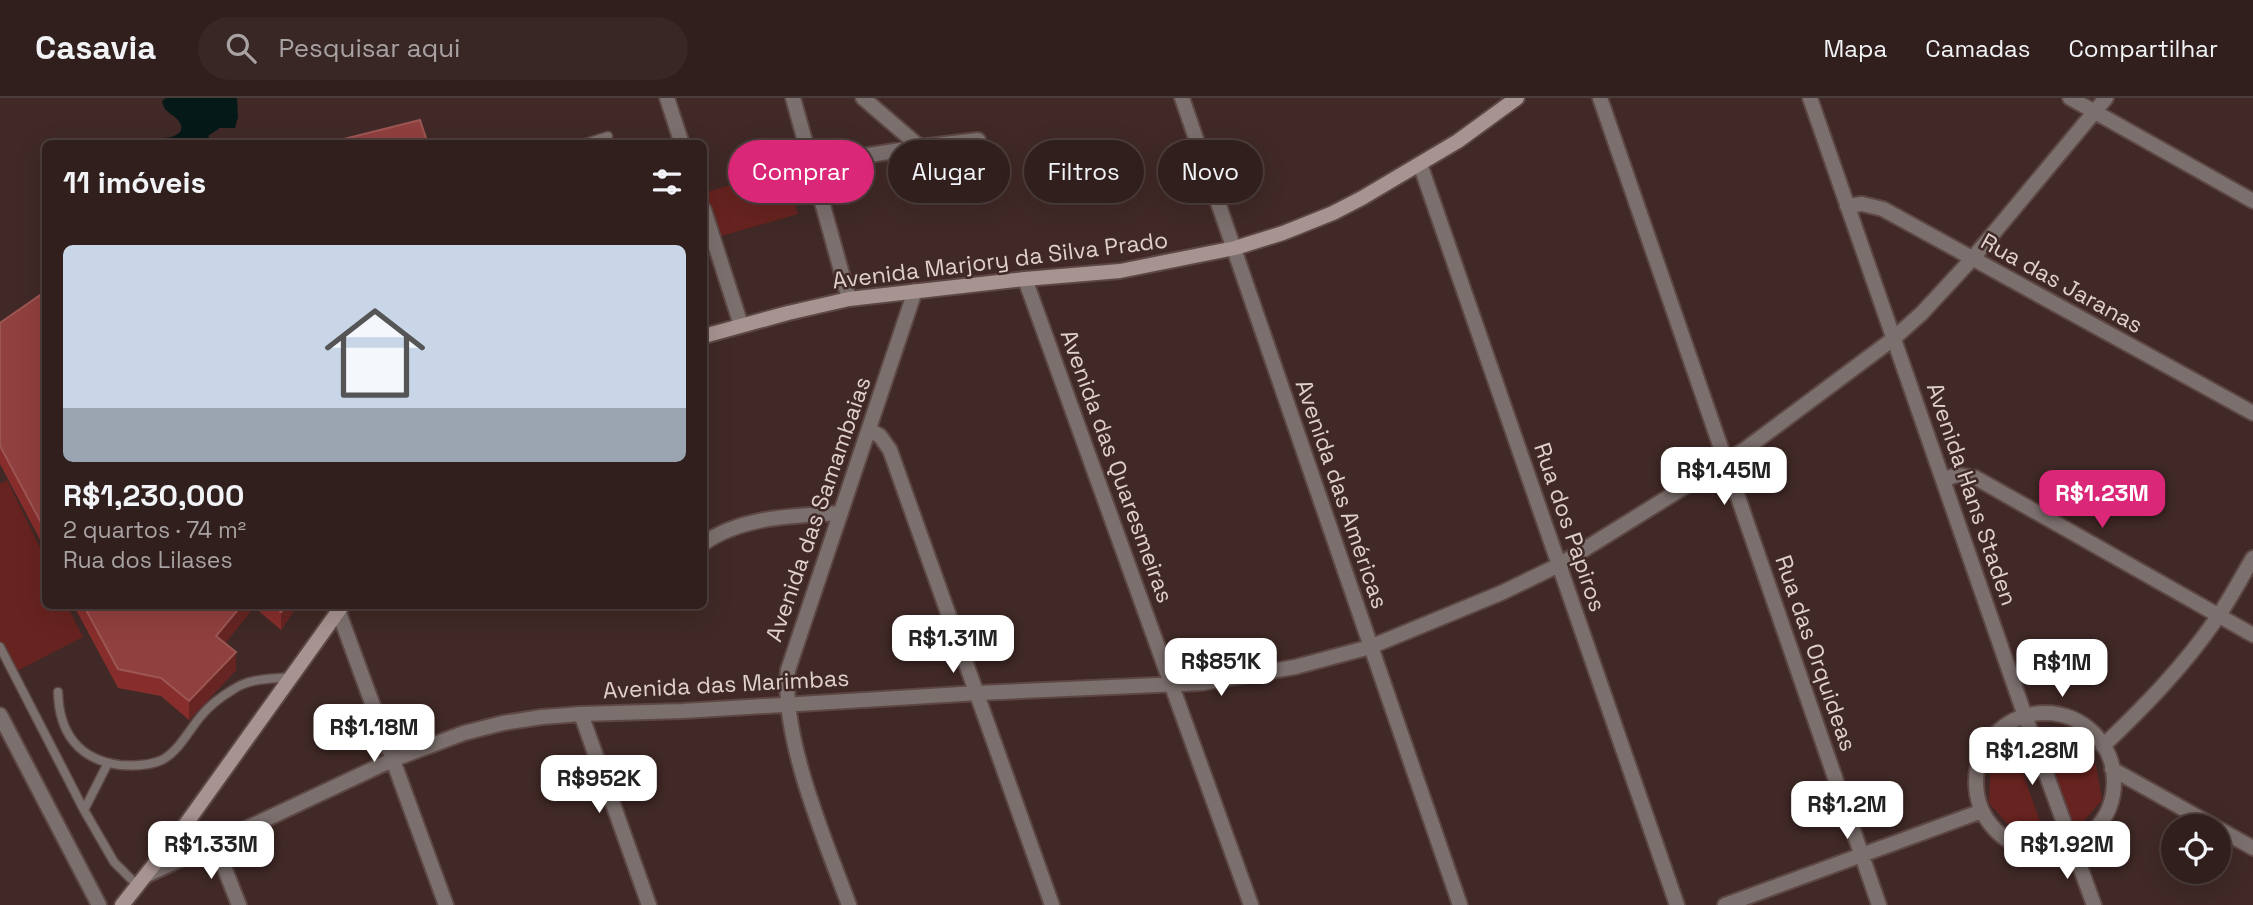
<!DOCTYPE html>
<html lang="pt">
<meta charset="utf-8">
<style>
body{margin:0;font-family:"Space Grotesk",sans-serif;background:#382725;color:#f1f3f6;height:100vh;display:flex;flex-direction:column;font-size:26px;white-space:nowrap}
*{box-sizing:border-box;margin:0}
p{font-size:23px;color:#a8a2a3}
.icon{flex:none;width:38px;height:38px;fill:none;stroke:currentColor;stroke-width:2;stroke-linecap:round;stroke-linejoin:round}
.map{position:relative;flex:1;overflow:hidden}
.panel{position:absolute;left:42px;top:42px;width:665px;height:469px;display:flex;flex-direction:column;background:#301f1c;border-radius:10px;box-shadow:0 7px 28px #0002,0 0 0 2px #4b3d3b}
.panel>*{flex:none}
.top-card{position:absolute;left:728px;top:42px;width:665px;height:63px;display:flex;gap:14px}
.controls{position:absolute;left:2161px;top:716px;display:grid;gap:14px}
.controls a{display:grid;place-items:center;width:70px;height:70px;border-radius:50%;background:#301f1c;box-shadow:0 7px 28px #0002,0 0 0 2px #4b3d3b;font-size:35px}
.price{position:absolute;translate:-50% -60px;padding:0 16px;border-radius:14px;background:#fff;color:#222;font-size:23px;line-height:46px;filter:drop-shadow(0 2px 4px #0008)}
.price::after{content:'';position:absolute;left:50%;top:42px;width:21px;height:16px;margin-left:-10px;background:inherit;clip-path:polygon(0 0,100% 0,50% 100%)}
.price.active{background:#db2777;color:#fff}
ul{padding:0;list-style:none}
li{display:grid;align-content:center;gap:14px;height:371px;padding:0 21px}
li+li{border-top:2px solid #4b3d3b}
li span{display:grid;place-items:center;height:217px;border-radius:10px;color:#555}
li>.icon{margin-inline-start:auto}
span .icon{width:126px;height:126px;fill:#fffc;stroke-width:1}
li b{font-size:30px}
h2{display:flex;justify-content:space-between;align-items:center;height:84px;padding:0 21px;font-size:30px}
.chip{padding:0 24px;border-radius:32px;background:#301f1c;box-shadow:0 7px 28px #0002,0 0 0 2px #4b3d3b;font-size:24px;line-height:63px}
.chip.active{background:#db2777;color:#fff}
header{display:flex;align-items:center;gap:42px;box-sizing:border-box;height:98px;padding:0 35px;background:#301f1c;border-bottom:2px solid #4b3d3b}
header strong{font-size:33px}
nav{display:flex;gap:38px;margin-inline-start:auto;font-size:24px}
.search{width:490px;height:63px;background:#382725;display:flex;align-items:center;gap:18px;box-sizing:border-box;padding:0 24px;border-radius:38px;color:#a8a2a3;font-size:26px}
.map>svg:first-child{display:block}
.green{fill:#67231f}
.water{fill:#061919}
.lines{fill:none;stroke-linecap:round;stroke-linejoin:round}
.lane-casing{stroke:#5d4744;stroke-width:11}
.street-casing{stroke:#5d4744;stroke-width:18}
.secondary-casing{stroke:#5d4744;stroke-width:18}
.lane{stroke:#7c706e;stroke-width:8}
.street{stroke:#7c706e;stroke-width:14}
.secondary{stroke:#a79391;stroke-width:14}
.wall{fill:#872e2c}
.shaded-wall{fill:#662522}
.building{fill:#90403e;stroke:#9c5654;stroke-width:2}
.labels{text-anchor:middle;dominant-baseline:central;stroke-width:5;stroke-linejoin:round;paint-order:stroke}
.street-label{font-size:23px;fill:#dfd0ce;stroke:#402926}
</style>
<header>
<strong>Casavia</strong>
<div class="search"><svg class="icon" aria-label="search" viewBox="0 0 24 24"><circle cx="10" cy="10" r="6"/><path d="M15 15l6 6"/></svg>Pesquisar aqui</div>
<nav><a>Mapa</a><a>Camadas</a><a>Compartilhar</a></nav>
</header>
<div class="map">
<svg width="2253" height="807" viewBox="0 0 2253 807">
<rect width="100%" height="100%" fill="#402926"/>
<path class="green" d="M784 71 798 116 715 140 704 95Z
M7 382 45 460 46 508H67L83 539 11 576 0 554V386Z
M2037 628 2075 635 2096 668 2102 702 2076 732Z
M2010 639 2046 740 2014 733 1989 705 1991 662Z"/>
<path class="water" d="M166 0H237L238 19 235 30H220L209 37 208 45H156L155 44 160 40C171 41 190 35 177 21 170 14 164 14 162 3Z"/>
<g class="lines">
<g class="lane-casing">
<path id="lane" d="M583 46 608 38
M0 549 84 712 114 764 138 788
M58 594C59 635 79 662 120 667 134 668 149 668 162 662 179 653 189 632 201 618 210 607 222 598 234 591 250 580 272 581 291 579
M84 712 108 665"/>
</g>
<g class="street-casing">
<path id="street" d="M667 0 682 46
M793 0 849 201
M863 0 920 49
M1182 0 1460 807
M1600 0 1879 807
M1810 0 2025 618 2094 807
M2070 0 2253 103
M812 66 920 49 978 42
M1420 66 1677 807
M1847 108 1862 106 1883 111 2253 315
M704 112 741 227
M1025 181 1251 807
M869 332 880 338 890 352 1052 807
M1944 381 1957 377 1976 380 2253 537
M704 445C743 418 794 418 841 415
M338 512 446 807
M1976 684a69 69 0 1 1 138 0a69 69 0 1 1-138 0Z
M581 616 649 807
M0 617 99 807
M2103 648C2145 608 2184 568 2217 520 2230 501 2241 480 2253 460
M2112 671 2214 728
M2219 731 2253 750
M215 746 239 807
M147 777 392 662 464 635 503 625 542 619 581 616 683 613 978 595 1202 585 1295 569 1370 549 1501 495 1559 467 1744 352 1893 241 1922 215 1972 161 2106 0
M849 807C825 742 781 640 788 572L915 193
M1725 807 1982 713"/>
</g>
<g class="secondary-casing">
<path id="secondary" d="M704 238 788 215 849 201 1025 181 1120 173 1235 150 1283 135 1333 115 1362 100 1458 43 1517 0
M122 807 183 730 342 508"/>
</g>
<use href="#lane" class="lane"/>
<use href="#street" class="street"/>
<use href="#secondary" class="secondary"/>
</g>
<path class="wall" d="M46 193V453L0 366V225Z
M74 508H297L281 532 254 509 225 545 236 572 189 622 161 598 118 590Z"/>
<path class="shaded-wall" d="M241 508H254V509L216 557V538Z
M285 508H297L281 532V514Z
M236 554V572L189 622V603Z"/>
<path class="building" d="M420 22 428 46H324Z
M46 193V434L0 348V225Z
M84 508H241L216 538 236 554 189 603 161 580 118 571Z
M274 508H285L281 514Z"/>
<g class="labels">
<g class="street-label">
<text transform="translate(1000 162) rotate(-7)">Avenida Marjory da Silva Prado</text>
<text transform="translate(2062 185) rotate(29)">Rua das Jaranas</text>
<text transform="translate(1117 368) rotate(70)">Avenida das Quaresmeiras</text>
<text transform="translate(1342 396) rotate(71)">Avenida das Américas</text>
<text transform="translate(1972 396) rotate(71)">Avenida Hans Staden</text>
<text transform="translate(818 411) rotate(-71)">Avenida das Samambaias</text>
<text transform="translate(1570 429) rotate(71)">Rua dos Papiros</text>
<text transform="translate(1816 555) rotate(71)">Rua das Orquideas</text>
<text transform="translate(726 586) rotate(-3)">Avenida das Marimbas</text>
</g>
</g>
</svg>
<div class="controls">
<a><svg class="icon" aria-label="locate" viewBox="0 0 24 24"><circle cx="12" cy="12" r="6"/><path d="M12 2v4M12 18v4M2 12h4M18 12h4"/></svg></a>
</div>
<b class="price" style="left:1724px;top:409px">R$1.45M</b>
<b class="price active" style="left:2102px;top:432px">R$1.23M</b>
<b class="price" style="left:953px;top:577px">R$1.31M</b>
<b class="price" style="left:1221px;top:600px">R$851K</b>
<b class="price" style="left:2062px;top:601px">R$1M</b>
<b class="price" style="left:374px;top:666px">R$1.18M</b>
<b class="price" style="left:2032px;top:689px">R$1.28M</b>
<b class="price" style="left:599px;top:717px">R$952K</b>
<b class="price" style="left:1847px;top:743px">R$1.2M</b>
<b class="price" style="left:211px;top:783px">R$1.33M</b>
<b class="price" style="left:2067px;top:783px">R$1.92M</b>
<div class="top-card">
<a class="chip active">Comprar</a>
<a class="chip">Alugar</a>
<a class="chip">Filtros</a>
<a class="chip">Novo</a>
</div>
<section class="panel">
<h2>11 imóveis<svg class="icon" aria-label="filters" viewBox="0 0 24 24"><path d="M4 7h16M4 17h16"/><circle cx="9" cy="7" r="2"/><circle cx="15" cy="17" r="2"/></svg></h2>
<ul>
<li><span style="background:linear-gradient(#c9d6e8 75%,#9aa5b1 0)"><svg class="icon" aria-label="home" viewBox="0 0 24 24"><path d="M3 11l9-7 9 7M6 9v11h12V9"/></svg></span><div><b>R$1,230,000</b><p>2 quartos · 74 m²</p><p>Rua dos Lilases</p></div></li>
</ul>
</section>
</div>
